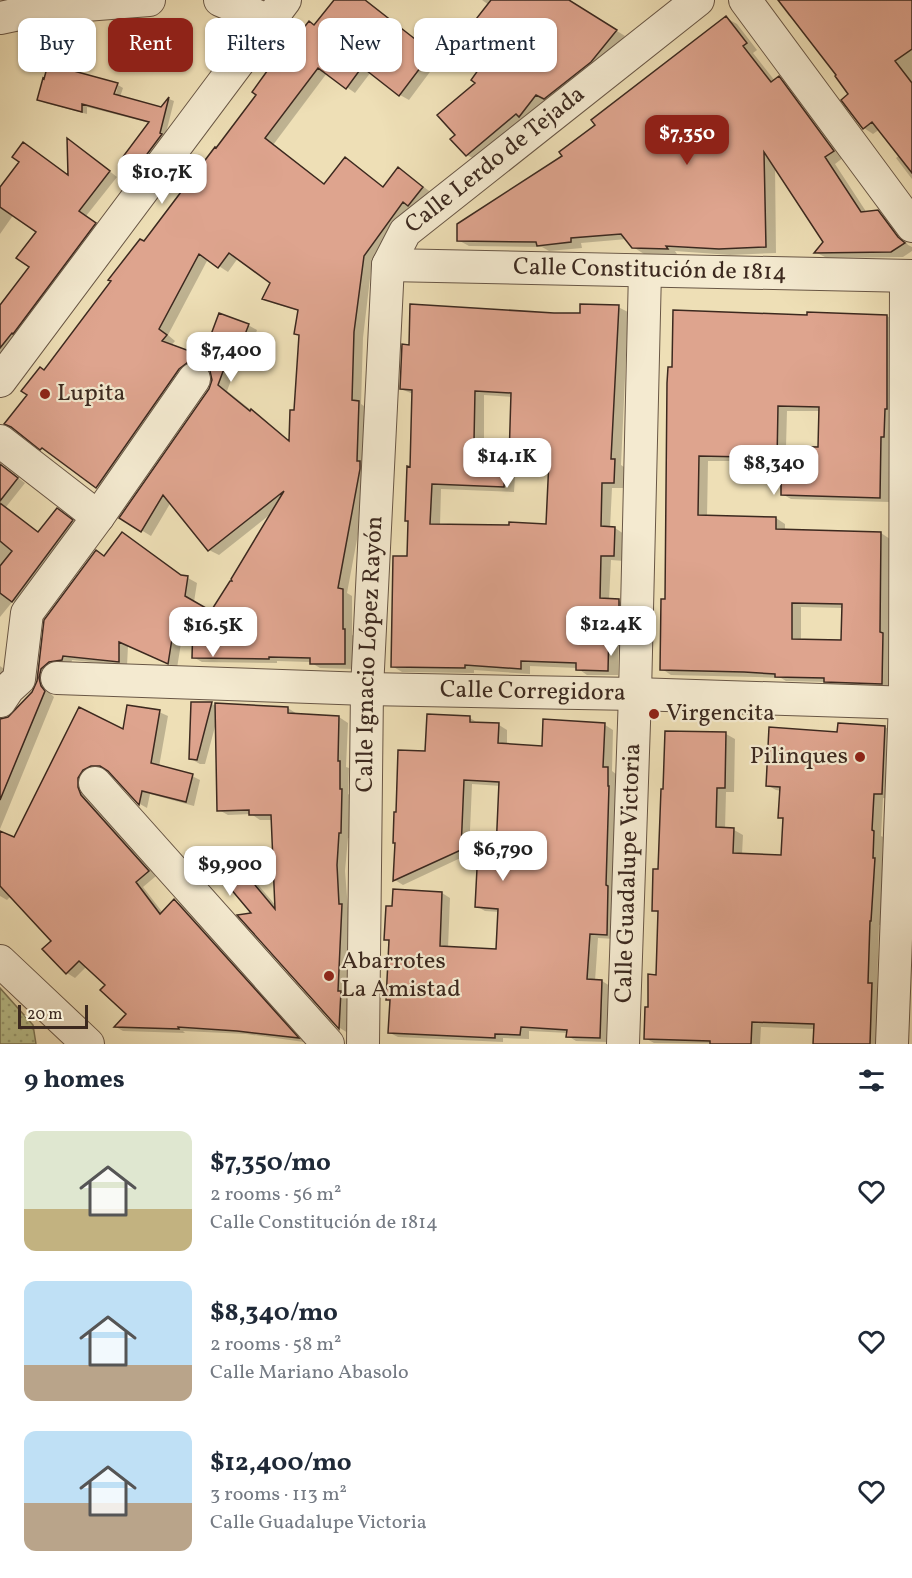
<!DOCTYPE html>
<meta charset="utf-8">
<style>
body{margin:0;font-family:Vollkorn,serif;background:#f2f2f3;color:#1f2937;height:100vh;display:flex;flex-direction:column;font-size:22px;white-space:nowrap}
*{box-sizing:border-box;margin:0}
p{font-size:20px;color:#747a83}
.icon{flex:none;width:33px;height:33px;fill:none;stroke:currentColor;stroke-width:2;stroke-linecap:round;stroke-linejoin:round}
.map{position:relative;height:1044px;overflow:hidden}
.panel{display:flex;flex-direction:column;background:#fff;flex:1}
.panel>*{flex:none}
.hud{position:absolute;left:18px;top:18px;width:600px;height:54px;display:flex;gap:12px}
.scale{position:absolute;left:18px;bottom:15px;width:70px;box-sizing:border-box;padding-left:6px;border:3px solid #3c291f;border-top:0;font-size:16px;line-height:21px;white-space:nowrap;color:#3c291f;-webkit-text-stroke:4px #f4ead0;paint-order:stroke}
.price{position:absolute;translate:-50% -51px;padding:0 14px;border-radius:12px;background:#fff;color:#222;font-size:20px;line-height:39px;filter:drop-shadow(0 2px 3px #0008)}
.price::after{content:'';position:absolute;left:50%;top:36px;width:18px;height:14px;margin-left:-9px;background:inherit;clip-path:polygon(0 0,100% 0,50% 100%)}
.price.current{background:#8f2418;color:#fff}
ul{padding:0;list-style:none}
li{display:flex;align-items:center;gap:18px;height:150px;padding:0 24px}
li span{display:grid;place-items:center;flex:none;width:168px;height:120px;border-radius:12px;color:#555}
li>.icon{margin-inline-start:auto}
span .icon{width:72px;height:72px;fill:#fffc;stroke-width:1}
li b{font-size:26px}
h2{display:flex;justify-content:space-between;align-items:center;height:72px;padding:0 24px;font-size:26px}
.pill{padding:0 21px;border-radius:12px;background:#fff;box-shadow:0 2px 4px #0004;font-size:21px;line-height:54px}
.pill.current{background:#8f2418;color:#fff}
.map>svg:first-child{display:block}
.grass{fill:url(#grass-dots);stroke:#7b7556;stroke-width:1.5}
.shadow{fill:#0003;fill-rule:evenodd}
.building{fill:#dea48e;stroke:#3c291f;stroke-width:1.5;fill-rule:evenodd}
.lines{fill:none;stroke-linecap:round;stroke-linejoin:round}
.minor-casing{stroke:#685645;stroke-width:34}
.minor{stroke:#f4ead0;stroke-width:32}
.poi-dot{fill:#8f2418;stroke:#f4ead0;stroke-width:2}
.labels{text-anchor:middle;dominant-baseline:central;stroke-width:4.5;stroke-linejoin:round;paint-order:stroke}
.street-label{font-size:24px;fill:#3c291f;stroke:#f4ead0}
.poi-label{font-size:24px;fill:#3c291f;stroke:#f4ead0;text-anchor:start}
</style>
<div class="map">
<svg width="912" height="1044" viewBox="0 0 912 1044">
<defs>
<pattern id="grass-dots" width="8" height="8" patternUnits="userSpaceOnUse" patternTransform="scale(1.5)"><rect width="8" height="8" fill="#bac18d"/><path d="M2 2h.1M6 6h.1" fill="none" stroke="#989d73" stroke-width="1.8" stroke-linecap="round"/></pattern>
</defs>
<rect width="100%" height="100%" fill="#eedfb6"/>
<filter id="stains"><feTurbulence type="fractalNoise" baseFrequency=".00333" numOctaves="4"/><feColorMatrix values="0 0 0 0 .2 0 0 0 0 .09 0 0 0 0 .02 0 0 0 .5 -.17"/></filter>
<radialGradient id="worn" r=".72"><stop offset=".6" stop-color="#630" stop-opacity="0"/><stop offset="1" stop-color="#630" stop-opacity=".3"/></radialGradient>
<path class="grass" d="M0 988 33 1025 36 1044H0Z"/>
<path class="shadow" d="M336 0H366L416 40 431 37 447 49 409 100 400 95 371 72 355 93 327 73 273 145 325 185 384 188 399 169 432 193 413 207 372 261 363 338 361 404 367 408 369 475 347 593 352 596V635L354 636V669L320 668 310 662 277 661V663L202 662 193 657 194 626 184 625 177 668 128 646 127 666 72 660 71 665 48 683 50 693 54 697 0 829V720L8 719 32 693 38 682 46 620 105 558 123 534 183 577 188 578 197 583 194 602 212 613 236 583 272 513 219 555 209 550 171 502 151 536 121 518 210 390 213 380 211 370 208 366 205 365 195 368 106 492 51 453 41 448 45 371 217 149 258 94 278 64 315 26ZM238 258 272 283 264 298 273 303 299 311 296 333 301 336 296 412 291 442 227 391 242 351 249 354 257 330 248 325 204 358 171 346 175 341 168 335 208 259 228 272Z
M482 0H567L625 36 600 67 554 103 546 99 529 121 476 160 467 155 458 135 487 62 489 5Z
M777 0H912V179L896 158 900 155 880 129 873 134 864 128 843 100 851 95 838 75 794 18 789 16Z
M726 18 737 24 757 50 753 53 775 81 779 78 790 84 844 157 835 164 867 213 878 212 889 218 908 245 912 247V251L903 257 827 258 817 253 825 243 775 165 776 253 730 255 675 251 677 254H644L633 247 627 239 581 243 582 248 549 251 542 247 469 246 458 240 564 156 597 125Z
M118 85 123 88 120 97 161 108 169 99 174 101 165 137 143 171 124 158 150 123 87 107V114L45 103 39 100 114 102Z
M76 145 117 177 86 216 103 228 0 363V307L31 267 39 231 14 214 0 234V190L69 177Z
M618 307 628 312 621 465 624 467 623 488H612L610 528H615L624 534V561L611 560 609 600 619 601 629 606 628 633 619 632 618 675H587L577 668 530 666V674L474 670V673L402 672 392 666 409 558V522L406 520 411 468 413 394 401 389 410 346 554 314H582ZM484 395 513 397 511 447 507 444 484 443ZM516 461 520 464 550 465 548 525 440 526 441 489 514 492Z
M809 316H887L896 321 890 442 889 502 791 499 782 494V466L757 465 750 461H708L707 517 776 518 785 524V531L881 533 890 539 889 638 891 639 890 688 835 687 827 682 786 681 781 678 755 677 671 675 662 669 666 601 669 383ZM787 411H820V448L786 447ZM801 607 843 608V642L801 641Z
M0 464 25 483 6 507 39 533 65 514 80 526 21 605 13 601 0 617Z
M0 666 11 674 0 687Z
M212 704 216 706 288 708 297 714 339 717 348 723 346 767 349 768 348 794 351 796 350 838H348L345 871 348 909 351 911 347 996 349 998 348 1033 340 1028 240 916 254 914 244 874 254 880 277 907 273 820H260L251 814 228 815 219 810 216 723 205 764H200L191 759Z
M79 709 124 732 159 712 168 716 159 767 192 776 200 780 194 806 150 794 147 808 140 804 109 770 100 769 85 793 90 801 156 876 143 887 163 913 174 900 182 905 304 1042 246 1034 183 1031 185 1033 123 1031 116 1027 129 1014 107 985 87 966 75 978 67 973 53 941 11 896 7 900 0 896V836L14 839Z
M470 718 478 723 499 725 507 730V745L543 747 544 721 605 725 613 730 612 771 616 774V792L617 793 615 939 598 938 595 981H602L610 986 608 1042 576 1041 568 1036V1033L529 1031V1039L503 1038V1042L398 1037 390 1033 391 1001 388 999 391 942 386 939 442 893 450 898 448 948 498 951 500 912 485 911 476 906 497 852 501 786 472 784 469 854 403 885 395 880 426 752Z
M885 727 894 733 891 799 883 798 881 836 883 837 882 864 884 865 880 925H879L877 988 880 990 879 1044H815V1029L761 1027 760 1044 654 1043 645 1038 649 1009 657 976 659 913 653 910 660 870 726 734 735 739 734 792H726L725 829 734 830 743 835 742 854 783 856 784 820 780 817 781 791 776 790 767 785 839 734Z"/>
<path class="building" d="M334 0H365L415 39 422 30 439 43 399 96 362 67 346 89 318 68 265 138 324 184 345 157 383 187 398 167 423 187 408 206 403 202 364 256 354 332 352 400 359 401 357 461H360V469L338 588 343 589V629H345V664H310V658L269 657V659L192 658 193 622 175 620 168 664 119 642V662L63 656 62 660 49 662 41 669 39 678 41 686 45 691 0 800V719L8 717 32 692 37 681 44 620 96 550 104 556 122 532 181 575 188 576 185 596 211 611 230 581H232L231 579 284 491 208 551 163 495 141 532 119 518 209 389 212 380 210 371 205 365 196 361 187 363 179 369 96 488 42 448 40 450 11 427 4 424 27 395 21 391 40 367 44 370 111 281 108 280 140 239 144 241 215 147 216 148 256 95 252 92 275 60 277 62 309 21 314 25ZM229 253 270 283 262 299 298 310 294 334 299 335 294 410H290L289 441 251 409 250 411 218 385 232 347 239 350 249 324 219 313 203 356 162 341 167 335 159 329 199 254 218 268Z
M491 0H569L617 30 591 62 544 99 536 95 519 117 516 114 466 156 450 139 455 135 437 115 475 83 471 80 484 62 458 42Z
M778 0H912V49L895 61 912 83V173L872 122 863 129 841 100 848 94 835 76 836 75Z
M726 16 747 43 743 46 771 82 779 76 834 151 825 157 861 212 878 210 898 237 905 243 891 252 814 253 823 242 764 152 766 247 719 249 666 246 668 249 632 248 621 234 571 238V242L537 246 536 242 457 241V224L562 156 559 152 595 125 591 120Z
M48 64 118 83 114 94 161 107 169 97 160 133 162 134 136 169 122 158 149 122 82 104V112L37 100 43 78 44 79Z
M67 138 110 171 79 211 96 223 13 334 12 333 0 348V305L29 267 16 258 36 232 0 207V187L19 162 12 157 23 142 68 175Z
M410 304 554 313H580V304L619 305 611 459H615L614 483H602L601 526 615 527 614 556H601L600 598 619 599V628H609L608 671 576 670V663L521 661V669L465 665V668L391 667 393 556H407L408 521H405L407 466 410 467 412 390 400 389 402 344 409 345ZM475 391 511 393 509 459 549 460 546 524 509 522V525L430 524 432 484 504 487 507 443 474 441Z
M673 310 807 315V312L887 315V409H885L884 437H881L880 498 781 495V446L818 447 819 407 778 406 777 461H746V457L699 456 698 515 776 517V529L881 532 880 632 883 633 882 684 824 682V678L775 677V674L744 672 660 670 661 599H665L667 383 668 367H672ZM792 603 842 604 841 640 792 639Z
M0 464 18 478 0 501Z
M0 503 38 532 57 508 73 520 12 602 0 593V566L12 551 0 541Z
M191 702H212L197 760 189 759Z
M215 703 288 707V713L339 716 338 761H340V789H342L341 833H339L337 865 339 904H342L338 991H341L339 1029 237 915 251 913 219 875 245 873 275 909 271 815H249V810L217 811Z
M127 705 160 710 151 763 193 774 186 802 142 791 139 805 108 771 100 766H91L83 770 78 778V787L81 795 149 871 136 882 160 914 174 899 299 1038 237 1031 178 1027 179 1029 114 1027 126 1014 100 990 105 985 79 961 66 974 42 949 51 941 0 886V831L14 837 79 707 123 729Z
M427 714 470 716V722L499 723 498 743 542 746 543 719 605 723 603 767H608V786H609L606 885 608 886 607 935 590 934 587 979 602 980 600 1038 566 1037 567 1030 521 1027 520 1035 495 1034V1038L388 1033 390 1000H386L389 940H384L386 906H392L393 889 442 892 440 946 496 949 498 909 475 907 478 849 496 850 499 782 464 780 461 850 393 881 395 843H393L394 812H396L398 750 425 751Z
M838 723 885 726 882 794H874L872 830 874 831 873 858H875L871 921H870L868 983H872L870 1044H813L814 1024 752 1022 751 1044H710V1041L644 1039 645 1007H648V974L656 975 658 911H652L653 869H658L661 789H663L665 731 726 732 725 788H717L716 827 734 828 733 853 781 855 783 818H778L780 787 766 786 769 727 837 732Z"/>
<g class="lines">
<g class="minor-casing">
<g id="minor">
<path d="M220 0 269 21"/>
<path d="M745 0 912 226"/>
<path d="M0 18 47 8 149 0"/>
<path id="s1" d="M388 265 912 276"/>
<path d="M0 381 285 0"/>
<path d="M0 441 98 517"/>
<path id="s2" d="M57 678 367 689 635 694 912 703"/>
<path d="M0 701 8 689 19 679 27 613 98 517 194 379"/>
<path d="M95 783 328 1044"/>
<path d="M0 961 88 1044"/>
<path id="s3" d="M363 1044 367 689 388 265 405 232 698 0"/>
<path id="s4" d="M623 1044 635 694 645 271"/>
<path d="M892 1044 905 702 906 276"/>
</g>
</g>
<use href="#minor" class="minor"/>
</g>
<g class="poi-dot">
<circle cx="45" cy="394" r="6"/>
<circle cx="654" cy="714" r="6"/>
<circle cx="860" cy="757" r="6"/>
<circle cx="329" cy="976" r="6"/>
</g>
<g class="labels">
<g class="street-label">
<text stroke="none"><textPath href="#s3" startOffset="932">Calle Lerdo de Tejada</textPath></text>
<text stroke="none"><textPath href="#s1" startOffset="262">Calle Constitución de 1814</textPath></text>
<text stroke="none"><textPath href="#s3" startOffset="390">Calle Ignacio López Rayón</textPath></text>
<text stroke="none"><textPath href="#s2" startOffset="476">Calle Corregidora</textPath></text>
<text stroke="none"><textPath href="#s4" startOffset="171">Calle Guadalupe Victoria</textPath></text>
</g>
<g class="poi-label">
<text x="57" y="394">Lupita</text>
<text x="666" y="714">Virgencita</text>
<text x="848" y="757" text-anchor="end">Pilinques</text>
<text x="341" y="962">Abarrotes<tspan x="341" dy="28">La Amistad</tspan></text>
</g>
</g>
<rect width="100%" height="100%" filter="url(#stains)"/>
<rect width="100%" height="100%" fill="url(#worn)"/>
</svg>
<div class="scale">20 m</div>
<b class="price current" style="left:687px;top:166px">$7,350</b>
<b class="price" style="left:162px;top:205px">$10.7K</b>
<b class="price" style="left:231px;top:383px">$7,400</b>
<b class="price" style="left:507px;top:489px">$14.1K</b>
<b class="price" style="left:774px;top:496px">$8,340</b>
<b class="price" style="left:611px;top:657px">$12.4K</b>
<b class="price" style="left:213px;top:658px">$16.5K</b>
<b class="price" style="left:503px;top:882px">$6,790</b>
<b class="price" style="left:230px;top:897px">$9,900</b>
<div class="hud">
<a class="pill">Buy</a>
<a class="pill current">Rent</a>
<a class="pill">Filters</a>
<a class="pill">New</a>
<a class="pill">Apartment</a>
</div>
</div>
<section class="panel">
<h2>9 homes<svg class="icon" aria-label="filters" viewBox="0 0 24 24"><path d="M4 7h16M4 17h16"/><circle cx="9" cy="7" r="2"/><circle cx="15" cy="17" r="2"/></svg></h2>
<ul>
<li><span style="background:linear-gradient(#dfe7d0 65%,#c2b280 0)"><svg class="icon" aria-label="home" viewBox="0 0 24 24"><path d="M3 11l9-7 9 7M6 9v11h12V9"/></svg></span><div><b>$7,350/mo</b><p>2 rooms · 56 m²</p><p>Calle Constitución de 1814</p></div><svg class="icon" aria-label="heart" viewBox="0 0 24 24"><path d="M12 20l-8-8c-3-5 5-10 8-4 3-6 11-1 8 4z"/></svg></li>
<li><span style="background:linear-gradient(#bfe0f5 70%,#b9a48a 0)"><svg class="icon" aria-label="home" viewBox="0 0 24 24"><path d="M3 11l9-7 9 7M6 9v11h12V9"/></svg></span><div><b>$8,340/mo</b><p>2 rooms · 58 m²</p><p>Calle Mariano Abasolo</p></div><svg class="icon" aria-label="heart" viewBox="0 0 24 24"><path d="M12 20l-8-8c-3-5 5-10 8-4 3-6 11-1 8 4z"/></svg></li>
<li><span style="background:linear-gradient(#bfe0f5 60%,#b9a48a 0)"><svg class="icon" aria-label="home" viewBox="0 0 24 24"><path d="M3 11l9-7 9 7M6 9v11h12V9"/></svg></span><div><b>$12,400/mo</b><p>3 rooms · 113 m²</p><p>Calle Guadalupe Victoria</p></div><svg class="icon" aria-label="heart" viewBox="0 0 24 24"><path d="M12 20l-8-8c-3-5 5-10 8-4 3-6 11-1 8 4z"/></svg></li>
</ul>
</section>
